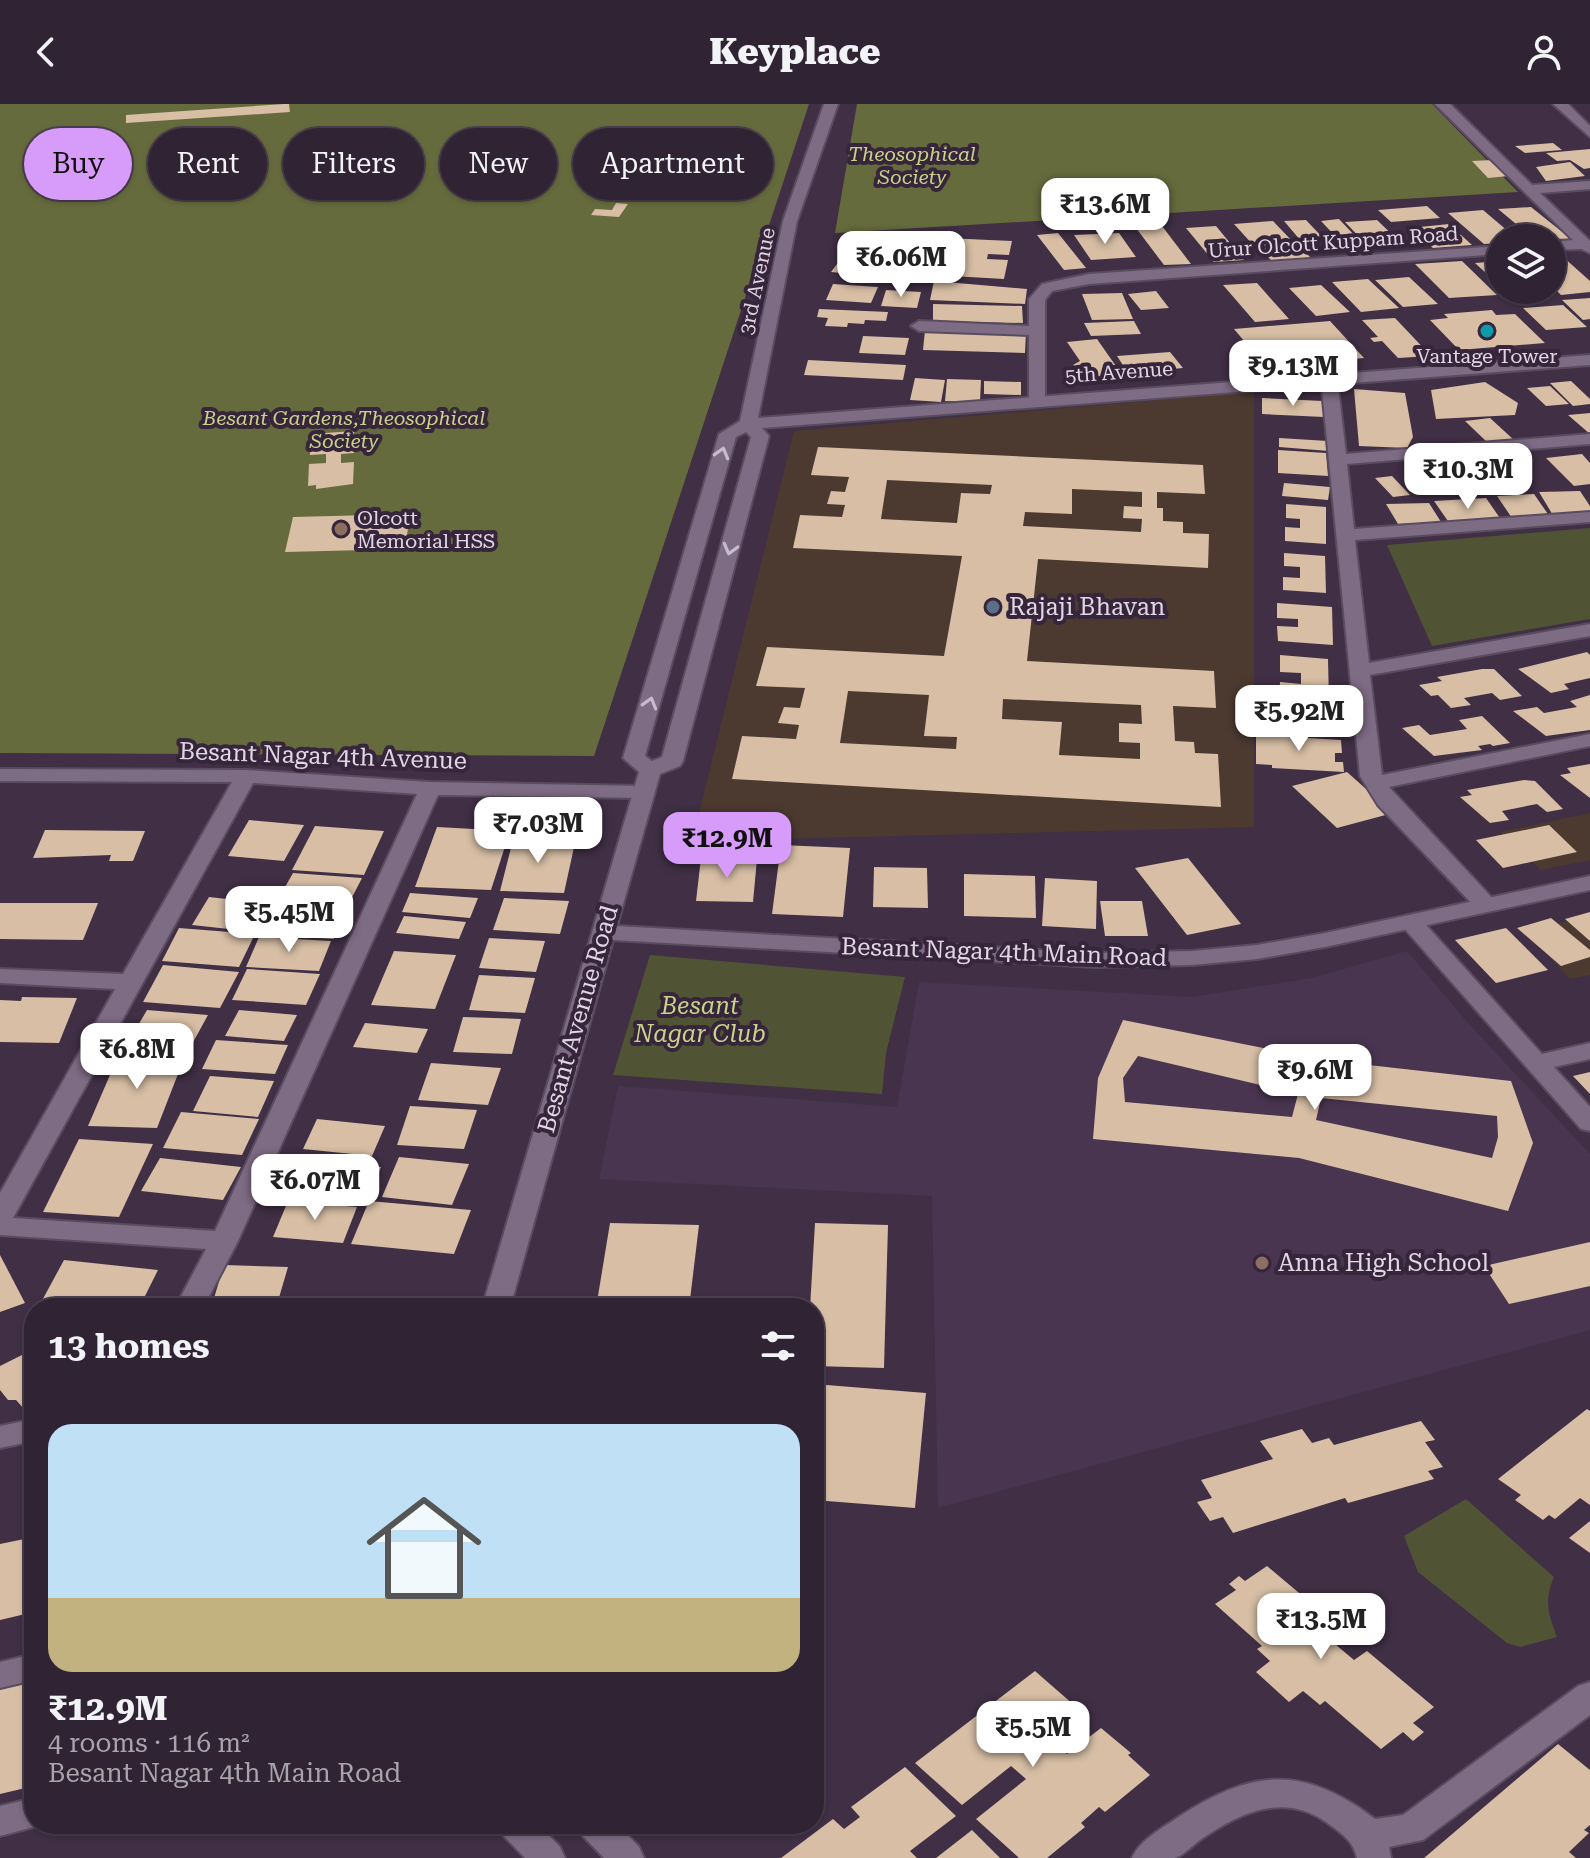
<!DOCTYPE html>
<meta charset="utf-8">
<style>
body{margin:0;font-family:"Roboto Serif",serif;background:#3c2f40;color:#f1f3f6;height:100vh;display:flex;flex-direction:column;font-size:30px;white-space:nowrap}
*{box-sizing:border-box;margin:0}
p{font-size:26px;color:#a8a4ac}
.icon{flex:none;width:44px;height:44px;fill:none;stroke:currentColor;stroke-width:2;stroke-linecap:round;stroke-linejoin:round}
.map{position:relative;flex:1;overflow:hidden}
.sheet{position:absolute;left:24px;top:1194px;width:800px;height:536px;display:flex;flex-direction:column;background:#302334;border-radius:32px;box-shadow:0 2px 6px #0004,0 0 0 2px #4b404f}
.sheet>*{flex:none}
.guide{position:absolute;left:24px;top:24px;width:800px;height:72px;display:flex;gap:16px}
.tools{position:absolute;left:1486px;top:120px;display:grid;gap:16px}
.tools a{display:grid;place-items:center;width:80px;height:80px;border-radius:50%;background:#302334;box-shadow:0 2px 6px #0004,0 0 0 2px #4b404f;font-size:40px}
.price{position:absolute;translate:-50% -68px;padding:0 18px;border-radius:16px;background:#fff;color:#222;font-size:26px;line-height:52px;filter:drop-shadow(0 2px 4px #0008)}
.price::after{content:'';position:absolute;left:50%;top:48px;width:24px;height:18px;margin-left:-12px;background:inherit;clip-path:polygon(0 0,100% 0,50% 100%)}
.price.active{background:#d79bf9;color:#111}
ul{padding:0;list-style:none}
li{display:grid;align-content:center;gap:16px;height:424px;padding:0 24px}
li span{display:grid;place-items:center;height:248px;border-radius:24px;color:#555}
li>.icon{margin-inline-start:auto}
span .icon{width:144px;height:144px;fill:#fffc;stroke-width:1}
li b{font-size:34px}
h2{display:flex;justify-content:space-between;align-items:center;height:96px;padding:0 24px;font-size:34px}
.pill{padding:0 28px;border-radius:36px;background:#302334;box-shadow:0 2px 6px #0004,0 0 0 2px #4b404f;font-size:28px;line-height:72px}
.pill.active{background:#d79bf9;color:#111}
header{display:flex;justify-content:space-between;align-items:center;height:104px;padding:0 24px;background:#302334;font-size:36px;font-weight:800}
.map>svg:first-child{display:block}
.commercial{fill:#4c3a31}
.built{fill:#4a3551}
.green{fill:#505435}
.forest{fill:#666b3d}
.building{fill:#d7bea5;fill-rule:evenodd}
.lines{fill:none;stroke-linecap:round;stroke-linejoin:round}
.street-casing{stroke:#5a4c5f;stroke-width:4}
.secondary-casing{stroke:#5a4c5f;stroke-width:4}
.street{fill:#7e6b84;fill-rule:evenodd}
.secondary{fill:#7e6b84;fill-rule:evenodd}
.oneway{stroke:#c8bbcc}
.culture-dot{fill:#0f9aa8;stroke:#36253b;stroke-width:3}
.education-dot{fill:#8d6e63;stroke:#36253b;stroke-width:3}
.service-dot{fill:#5c6f8a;stroke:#36253b;stroke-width:3}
.labels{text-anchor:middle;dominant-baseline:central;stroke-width:8;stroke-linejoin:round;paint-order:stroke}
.far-park-label{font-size:20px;font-style:italic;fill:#c9d288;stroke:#36253b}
.far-street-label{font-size:20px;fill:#e1d6e4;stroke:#36253b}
.far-poi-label{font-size:20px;fill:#e1d6e4;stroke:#36253b}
.poi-label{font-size:24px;fill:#e1d6e4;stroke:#36253b;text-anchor:start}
.street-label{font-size:24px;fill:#e1d6e4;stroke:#36253b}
.park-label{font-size:24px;font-style:italic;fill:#c9d288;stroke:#36253b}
</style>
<header><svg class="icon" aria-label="back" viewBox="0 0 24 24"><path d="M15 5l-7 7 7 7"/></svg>Keyplace<svg class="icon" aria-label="person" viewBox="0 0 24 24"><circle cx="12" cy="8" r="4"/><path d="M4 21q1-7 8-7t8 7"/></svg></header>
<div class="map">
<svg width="1590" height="1754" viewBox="0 0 1590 1754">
<rect width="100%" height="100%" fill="#402f45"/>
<path class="commercial" d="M1254 288V723L692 737 794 327Z
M1590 709V756L1541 766 1500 728Z
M1590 812V871L1570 875 1525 826Z"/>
<path class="built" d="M1407 847 1468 919 1590 1050V1226L938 1404 932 1092 599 1075 618 982 897 1003 919 878 1192 893 1312 874Z"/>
<path class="green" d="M1590 424V515L1432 542 1387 441Z
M650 851 905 873 886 949 882 990 613 971Z
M1466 1395 1554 1473C1544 1496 1548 1510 1557 1533L1520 1543 1507 1539 1418 1468 1404 1432Z"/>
<path class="forest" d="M0 0H809L594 652 0 649Z
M857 0H1432L1518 88 835 129Z"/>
<path class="building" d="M284 0H289L290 8 126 19V11Z
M1553 39 1562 46 1525 49 1515 42Z
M1590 45V64L1584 65 1570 56 1557 57 1546 49Z
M1493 56 1509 72 1488 74 1472 57Z
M1570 58 1585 72 1546 77 1536 63Z
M616 99 628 100 619 113 591 111 595 105 612 106Z
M1427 102 1440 114 1391 118 1378 106Z
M1531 103 1571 135 1533 134 1498 105Z
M1483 106 1516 134H1500V139L1484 140 1448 109Z
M1339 115 1372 150 1354 152 1321 117Z
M1306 116 1324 135 1301 137 1284 117Z
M1377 116 1404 142 1377 144 1373 140H1366L1345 118Z
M1273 117 1294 139 1254 142 1234 120Z
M1449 120 1472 141 1433 144 1410 124Z
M1162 122 1191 160 1164 161 1136 124Z
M1216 122 1244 156 1214 158 1186 124Z
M1058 129 1086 164 1064 166 1037 131Z
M1119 129 1136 153 1091 156 1074 131Z
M945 134 1012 137 1009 151 988 150 987 155 1008 156 1004 175 934 171Z
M1299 142 1311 154 1272 157 1260 145Z
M1562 152 1590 177V188L1561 191 1552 182V153Z
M840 156 881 160 873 172 831 168Z
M1462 157 1497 191 1449 194 1415 160Z
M1500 157V182L1475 159Z
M1409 173 1438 200 1403 203 1375 176Z
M1368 175 1399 204 1361 208 1332 178Z
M934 177 1027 185 1025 200 930 196Z
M1257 179 1289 215 1255 218 1223 181Z
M833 180 878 183 871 199 826 196Z
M1321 181 1350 208 1316 212 1289 184Z
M886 186 921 188 917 204 881 202Z
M1504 186H1546L1552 191 1513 194Z
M1156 187 1169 204 1141 206 1128 190Z
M1122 189 1133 215 1092 216 1082 190Z
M1590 194V215L1583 216 1562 196Z
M933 200 1022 202 1023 219 933 217Z
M1563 201 1587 223 1546 226 1523 204Z
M819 205 888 208 886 217 865 216 864 220 848 219 847 223 825 222 828 214 817 213Z
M1492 206 1496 211 1515 210 1545 239 1459 246 1430 216 1448 214 1444 210Z
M1395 214 1431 252 1398 254 1382 237 1374 238 1370 234 1378 233 1362 216Z
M1134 217 1141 230 1091 232 1084 219Z
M1330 217 1364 254 1266 263 1234 225Z
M925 226 1026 229 1025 249 923 246Z
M863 232 909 234 905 251 859 249Z
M1097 235 1125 275 1075 279 1067 265 1082 264 1073 261 1080 257 1067 238Z
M1170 248 1183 264 1128 269 1117 252Z
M808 256 906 261 903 276 804 271Z
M915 274 945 276 941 298 910 296Z
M947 275 981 276 980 298 945 297Z
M984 277 1021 278V291L984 290Z
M1571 277 1590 295V300L1573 302 1550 279Z
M1485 278 1518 299 1515 311 1436 315 1431 286Z
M1550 282 1569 300 1546 302 1527 284Z
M1354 285 1405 289 1413 333 1407 344 1359 342Z
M1262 294 1323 297 1324 313 1262 310Z
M1590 309V330L1568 311Z
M1490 314 1514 336 1488 339 1465 317Z
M354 327V349L341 350V359L354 358 353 380 316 385V381L308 382 309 360 326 359V350L310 351 311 330Z
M1279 334 1328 337 1329 347 1279 343Z
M818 343 1203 361 1205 390 1157 388V404H1163V417L1183 418V429L1209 430 1208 464 1038 455 1027 557 1214 567 1216 604 1173 602 1175 637 1194 638 1195 649 1218 650 1221 703 732 675 742 632 796 635 799 621 778 619 784 603 800 604 805 584 756 582 767 543 944 552 962 452 793 444 800 411 842 413 845 401 827 400 831 387 845 388 849 373 811 371ZM887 376 992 381 990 390 961 389 957 419 881 415ZM1072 385 1142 388V403L1124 402 1123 414 1142 415 1141 428 1023 422 1025 408 1072 410ZM848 587 929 591 924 632 957 633 956 645 840 639ZM1003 595 1141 601 1142 620 1119 619V638L1140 639V655L1059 651 1062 618 1002 615Z
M1278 346 1326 349 1328 372 1278 369Z
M1582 350 1590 359V380L1574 382 1546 354Z
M1392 372 1410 391 1393 393 1375 374Z
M1284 379 1330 383 1328 396 1282 392Z
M1580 387 1590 402V412L1554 413 1539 388Z
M1534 390 1550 413 1512 414 1497 392Z
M1486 394 1502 417 1450 420 1434 397Z
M1429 399 1441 418 1398 420 1386 400Z
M1286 400 1326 403V440L1285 437V423L1300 424V415L1286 414Z
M410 410 405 445 285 448 293 413Z
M1284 449 1325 452 1326 489 1283 486V473L1300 474V463L1284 462Z
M1277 499 1332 503 1333 541 1278 537 1277 522 1298 523V515L1277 514Z
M1587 548 1590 551V574L1564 580 1569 585 1551 589 1518 565Z
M1280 551 1328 555 1329 598 1279 594 1280 578 1301 580V569L1280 568Z
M1482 565H1494L1522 592 1500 596 1492 589 1464 594 1471 601 1451 604 1438 591 1431 592 1419 581 1442 577 1437 573Z
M1590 591V626L1546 632 1513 607 1537 603 1544 609 1577 603 1570 597Z
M1283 607 1337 614 1334 631 1279 624Z
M1482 612 1510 639 1493 642 1490 640 1478 642 1482 646 1434 652 1402 624 1419 621 1430 631 1467 625 1459 616Z
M1275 632 1341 636 1342 649H1335V658H1343L1344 668 1272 664V661L1256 660V633Z
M1590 660V694L1560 671 1571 669 1567 664Z
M1347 668 1393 709 1337 724 1292 682Z
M1524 676 1535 677 1563 705 1547 708 1537 700 1502 707 1509 716 1490 719 1460 693 1472 691 1467 686Z
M249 716 304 721 284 757 228 752Z
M1549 721 1577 748 1503 764 1476 736Z
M315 722 384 727 364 771 292 766Z
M437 723 510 727 491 786 415 783Z
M45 726 145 727 133 757H109L111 751 33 754Z
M514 732 576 734 564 789 500 787Z
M781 741 850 744 843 813 772 810Z
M701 754 757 755 753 798 696 797Z
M1188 754 1241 820 1187 831 1135 764Z
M874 763 927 764 928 804 873 803Z
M293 769 362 774 346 805 276 799Z
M964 770 1035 772 1036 814 964 812Z
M1045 774 1097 777 1096 825 1042 822Z
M410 789 478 794 470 814 402 808Z
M209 793 263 799 247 827 192 821Z
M504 794 569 797 560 830 493 826Z
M1100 797H1142L1148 832H1105Z
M0 799H98L83 836 0 835Z
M280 805 345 808 334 835 268 831Z
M1590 808V837L1565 815Z
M404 812 466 818 459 835 396 829Z
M1551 814 1590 846V853L1561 862 1517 824Z
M179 824 255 830 239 863 162 857Z
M1506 824 1548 866 1496 879 1455 836Z
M259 833 331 837 319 867 246 863Z
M489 834 545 837 536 868 479 864Z
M394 847 456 851 435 905 371 901Z
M163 861 239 868 220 904 143 898Z
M247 865 320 870 306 901 232 896Z
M479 871 535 874 525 909 469 906Z
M22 893 77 894 59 939 0 938V896L21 897Z
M147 906 208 911 191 942 129 937Z
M239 906 297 911 284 937 225 932Z
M463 913 521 915 512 950 453 948Z
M1123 916 1324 956 1511 977 1533 1039 1508 1107 1299 1054 1093 1035 1098 974ZM1138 952 1298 990 1292 1013 1125 998 1123 974ZM1321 994 1497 1012 1498 1033 1492 1054 1316 1016Z
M365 919 428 925 417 949 353 943Z
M216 936 288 941 275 970 202 965Z
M119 950 185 952 157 1024 88 1022Z
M431 959 501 964 488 1001 418 996Z
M1590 968V990L1573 972Z
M210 972 274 977 258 1013 193 1007Z
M410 1002 477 1006 464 1045 397 1041Z
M181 1008 259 1015 242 1051 163 1044Z
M317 1015 385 1022 372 1052 303 1045Z
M79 1035 153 1040 119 1113 43 1108Z
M399 1053 469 1060 452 1101 382 1093Z
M160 1054 241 1063 223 1096 141 1087Z
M295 1055 381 1063 366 1099 279 1090Z
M288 1097 357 1103 343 1139 273 1133Z
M369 1097 471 1106 454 1150 351 1140Z
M610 1119 699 1121 689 1204H596Z
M815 1119 888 1121 884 1264 814 1262V1204H810Z
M1590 1138V1182L1509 1200 1484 1162Z
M0 1151 25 1199 0 1208Z
M64 1156 158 1166 139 1204H38Z
M224 1161 288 1163 276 1204H211Z
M34 1245V1301L25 1306 16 1296H8L0 1286V1262Z
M814 1280 926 1289 915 1404 814 1396Z
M1587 1305 1590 1307V1401L1580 1394 1555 1415 1549 1411 1543 1416 1515 1396 1521 1391 1498 1375Z
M1421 1317 1435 1336 1425 1338 1443 1363 1428 1367 1434 1375 1348 1399 1345 1394 1233 1429 1223 1413 1210 1417 1197 1398 1212 1394 1201 1376 1273 1355 1260 1337 1302 1325 1312 1339 1329 1334 1334 1341Z
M1590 1417V1449L1569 1434Z
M34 1433V1508L0 1516V1440Z
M1267 1462 1330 1515 1317 1525 1354 1556 1367 1547 1434 1603 1413 1619 1424 1628 1413 1637 1403 1628 1381 1645 1325 1597 1320 1601 1303 1587 1289 1598 1256 1568 1270 1557 1257 1545 1262 1542 1215 1500 1236 1486 1229 1480 1239 1472 1245 1477Z
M1035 1567 1082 1608 1048 1634 1067 1650 1101 1624 1131 1649 1128 1651 1150 1671 1105 1708 1099 1703 1081 1719 1085 1723 1047 1754H1019L976 1715 1026 1675 1011 1662 962 1701 915 1659Z
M34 1574V1682L0 1690V1582Z
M1558 1640 1590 1666V1721L1584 1726 1589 1729 1569 1748 1576 1754H1424Z
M905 1663 956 1712 910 1747 917 1754H781L833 1715 844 1725 860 1713 851 1703Z
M972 1726 1000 1754H936Z"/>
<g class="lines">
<g class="street-casing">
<path id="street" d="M1435 0H1450L1532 81 1590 77V85L1540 89 1590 137V149L1581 145 1552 146V138L1573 136Z
M1553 0H1568L1590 22V33Z
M1500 142V150L1089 180 1052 187 1045 196V297L1037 302 1029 297V231L919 227 911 222 919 217 1029 222V195L1042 180 1089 170Z
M1329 270 1337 275 1346 350 1590 330V340L1347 360 1354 425 1590 408V418L1355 436 1369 559 1590 520V532L1370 571 1382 671 1590 630V642L1389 683 1494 796 1498 801 1494 806H1478L1378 701 1360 672 1321 275Z
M0 665 246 666 430 678 643 682 654 688 643 694 438 691 238 1137 203 1204H175L206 1145 0 1131V1089L115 885 0 879V865L123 870 232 678 0 677ZM253 679 417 690 215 1127 13 1114Z
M1411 811 1419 813 1542 950 1590 939V955L1554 963 1590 1003V1027L1581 1025 1403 823 1399 818 1403 813Z
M34 1315V1337L0 1344V1322Z
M1590 1578V1611L1423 1736 1389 1743 1391 1754H1357C1353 1736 1341 1729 1326 1718 1283 1688 1239 1709 1200 1736 1193 1741 1184 1751 1175 1754 1164 1754 1144 1754 1132 1754 1140 1736 1161 1725 1177 1714 1251 1665 1303 1660 1375 1715L1403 1711 1578 1582Z"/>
</g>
<g class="secondary-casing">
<path id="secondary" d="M824 0H838L797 117 758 314 1590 251V261L762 324 769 332 683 657 680 662 660 670 617 822 1096 849 1192 847 1257 841 1325 829 1590 772V786L1325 843 1257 855 1192 861 1096 863 613 836 510 1204H482L639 668 623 654 719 330 740 317 783 117ZM746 328 751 333 662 653 652 657 645 652 736 333Z
M34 1550V1576L0 1584V1558Z
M34 1694V1720H45L0 1732V1702Z
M498 1720H538L560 1743 565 1754H525L503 1731Z
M577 1720H617L639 1743 644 1754H604L582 1731Z"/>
</g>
<use href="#street" class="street"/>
<use href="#secondary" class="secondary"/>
</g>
<defs><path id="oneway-chevron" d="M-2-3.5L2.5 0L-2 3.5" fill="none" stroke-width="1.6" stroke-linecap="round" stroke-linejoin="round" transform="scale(2)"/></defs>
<g class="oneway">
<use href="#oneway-chevron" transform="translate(722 349) rotate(-74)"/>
<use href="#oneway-chevron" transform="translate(730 445) rotate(105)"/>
<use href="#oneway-chevron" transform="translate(650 599) rotate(-74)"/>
</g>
<circle class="culture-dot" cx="1487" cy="227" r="8"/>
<g class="education-dot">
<circle cx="341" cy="425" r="8"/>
<circle cx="1262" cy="1159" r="8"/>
</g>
<circle class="service-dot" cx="993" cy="503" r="8"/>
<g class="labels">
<g class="far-park-label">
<text x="912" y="50">Theosophical<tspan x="912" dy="23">Society</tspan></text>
<text x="344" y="314">Besant Gardens,Theosophical<tspan x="344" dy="23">Society</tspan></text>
</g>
<g class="far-street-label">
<text transform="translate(1333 138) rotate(-4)">Urur Olcott Kuppam Road</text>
<text transform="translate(757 177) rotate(-78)">3rd Avenue</text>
<text transform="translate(1119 268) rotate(-4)">5th Avenue</text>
</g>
<g class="far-poi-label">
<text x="1487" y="252">Vantage Tower</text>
<text x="357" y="414" text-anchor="start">Olcott<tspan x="357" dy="23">Memorial HSS</tspan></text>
</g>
<g class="poi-label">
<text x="1009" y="503">Rajaji Bhavan</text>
<text x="1278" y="1159">Anna High School</text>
</g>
<g class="street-label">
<text transform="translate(323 652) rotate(2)">Besant Nagar 4th Avenue</text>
<text transform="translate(1004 848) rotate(2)">Besant Nagar 4th Main Road</text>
<text transform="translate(578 915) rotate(-74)">Besant Avenue Road</text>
</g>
<g class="park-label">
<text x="700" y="902">Besant<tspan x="700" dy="28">Nagar Club</tspan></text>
</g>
</g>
</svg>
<div class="tools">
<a><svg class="icon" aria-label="layers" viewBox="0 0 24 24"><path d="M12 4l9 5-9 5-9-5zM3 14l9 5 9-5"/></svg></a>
</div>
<b class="price" style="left:1105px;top:142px">₹13.6M</b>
<b class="price" style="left:901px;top:195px">₹6.06M</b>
<b class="price" style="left:1293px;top:304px">₹9.13M</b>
<b class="price" style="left:1468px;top:407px">₹10.3M</b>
<b class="price" style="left:1299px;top:649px">₹5.92M</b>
<b class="price" style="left:538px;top:761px">₹7.03M</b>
<b class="price active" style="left:727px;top:776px">₹12.9M</b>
<b class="price" style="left:289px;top:850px">₹5.45M</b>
<b class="price" style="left:137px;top:987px">₹6.8M</b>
<b class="price" style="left:1315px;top:1008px">₹9.6M</b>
<b class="price" style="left:315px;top:1118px">₹6.07M</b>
<b class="price" style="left:1321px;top:1557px">₹13.5M</b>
<b class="price" style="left:1033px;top:1665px">₹5.5M</b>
<div class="guide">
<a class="pill active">Buy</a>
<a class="pill">Rent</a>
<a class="pill">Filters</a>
<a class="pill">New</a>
<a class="pill">Apartment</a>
</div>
<section class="sheet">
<h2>13 homes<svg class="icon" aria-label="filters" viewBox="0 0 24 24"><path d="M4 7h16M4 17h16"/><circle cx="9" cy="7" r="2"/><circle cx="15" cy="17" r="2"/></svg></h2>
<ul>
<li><span style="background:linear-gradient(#bfe0f5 70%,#c2b280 0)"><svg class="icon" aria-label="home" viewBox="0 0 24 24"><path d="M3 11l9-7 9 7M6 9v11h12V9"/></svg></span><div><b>₹12.9M</b><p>4 rooms · 116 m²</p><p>Besant Nagar 4th Main Road</p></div></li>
</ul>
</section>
</div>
